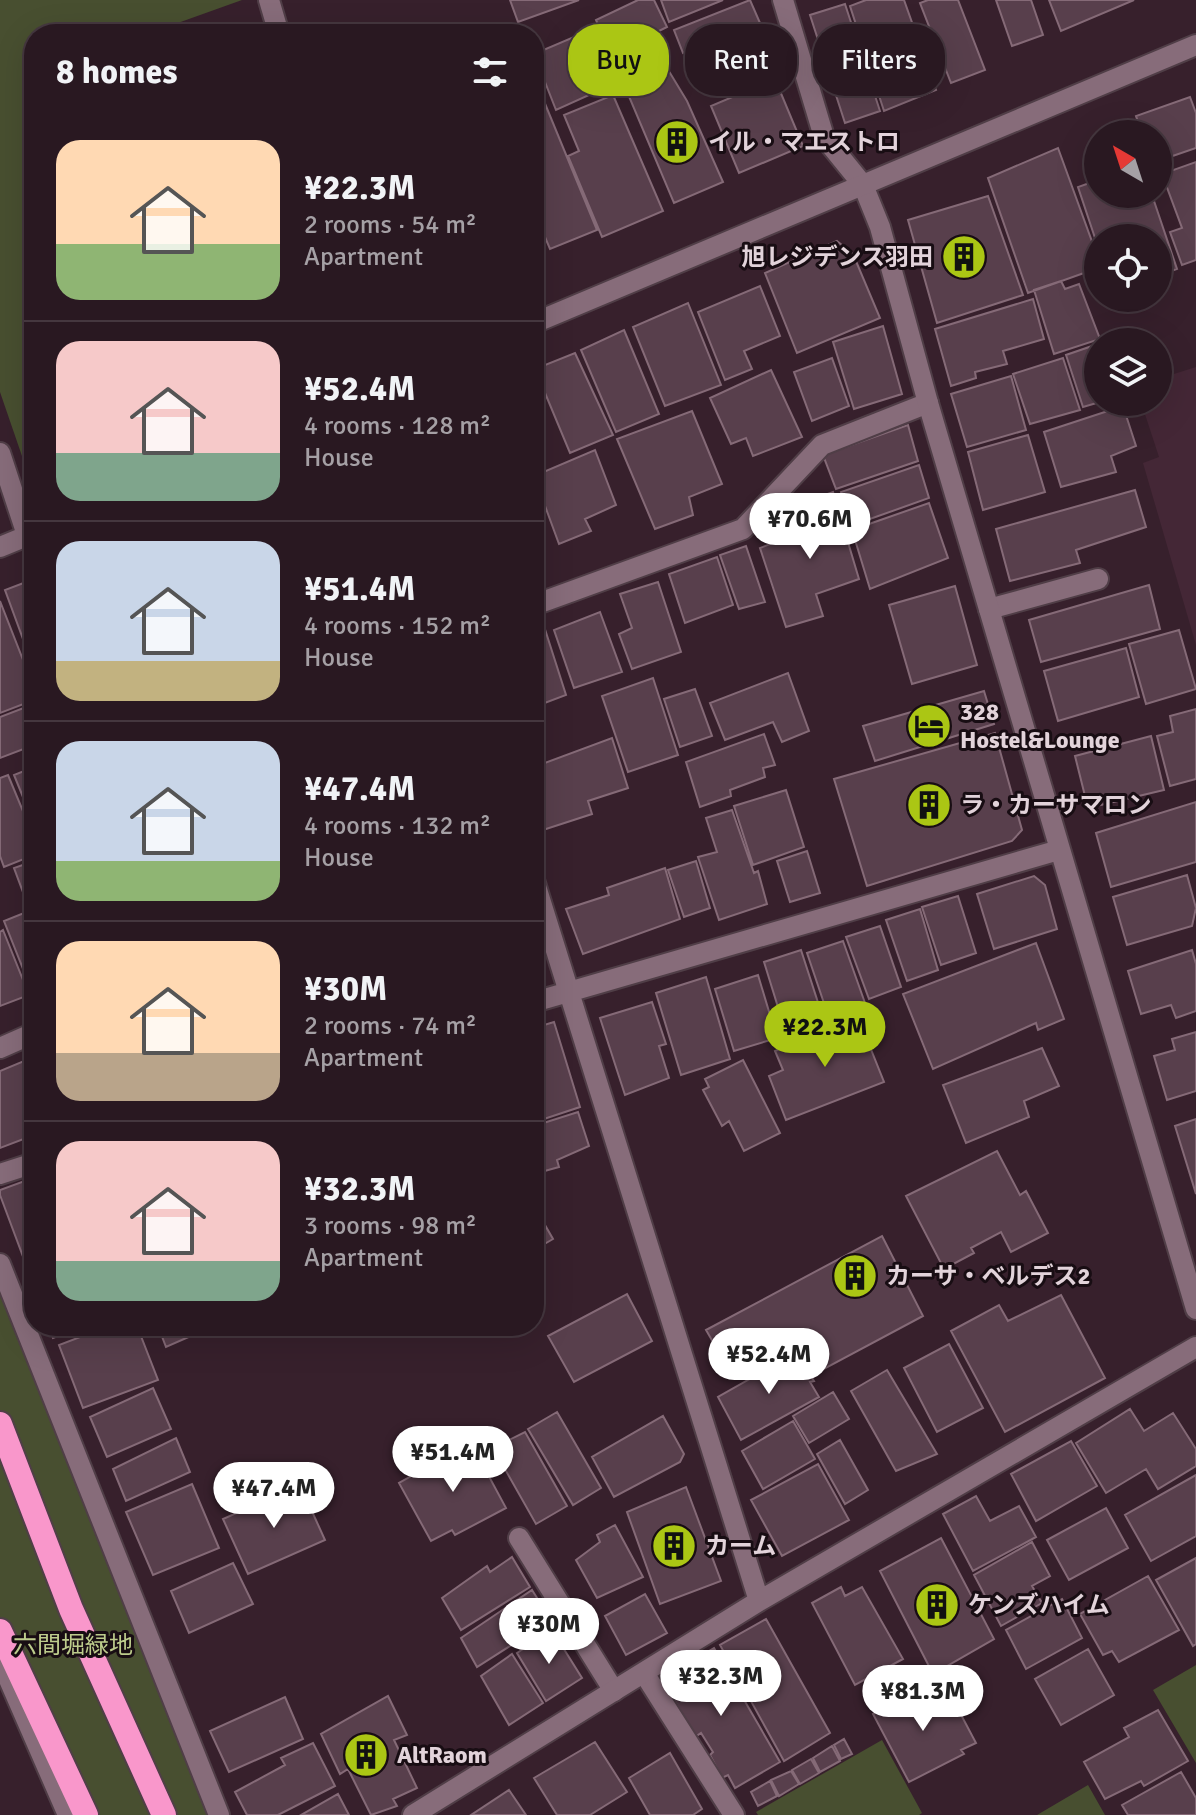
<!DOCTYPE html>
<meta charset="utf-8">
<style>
body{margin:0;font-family:Signika,"Noto Sans JP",sans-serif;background:#35252e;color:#f1f3f6;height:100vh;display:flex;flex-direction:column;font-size:30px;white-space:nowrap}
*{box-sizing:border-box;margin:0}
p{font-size:26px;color:#a5a0a5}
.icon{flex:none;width:44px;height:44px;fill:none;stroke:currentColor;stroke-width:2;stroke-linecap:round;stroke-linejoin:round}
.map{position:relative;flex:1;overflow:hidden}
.drawer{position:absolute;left:24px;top:24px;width:520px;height:1312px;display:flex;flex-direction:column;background:#291821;border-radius:32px;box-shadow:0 8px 32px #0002,0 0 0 2px #45373f}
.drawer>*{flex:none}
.banner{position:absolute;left:568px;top:24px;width:508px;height:72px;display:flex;gap:16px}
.needle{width:52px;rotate:321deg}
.tools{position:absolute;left:1084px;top:120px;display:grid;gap:16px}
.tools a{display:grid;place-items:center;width:88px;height:88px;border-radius:50%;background:#291821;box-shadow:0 8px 32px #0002,0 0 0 2px #45373f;font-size:40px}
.price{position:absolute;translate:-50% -68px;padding:0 18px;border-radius:28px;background:#fff;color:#222;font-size:26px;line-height:52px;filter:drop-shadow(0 2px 4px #0008)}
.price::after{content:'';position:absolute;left:50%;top:48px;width:24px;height:18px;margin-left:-12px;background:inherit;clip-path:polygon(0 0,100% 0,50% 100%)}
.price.on{background:#abc614;color:#111}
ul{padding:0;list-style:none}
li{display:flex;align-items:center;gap:24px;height:200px;padding:0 32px}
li+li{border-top:2px solid #45373f}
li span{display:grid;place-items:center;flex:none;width:224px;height:160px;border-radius:24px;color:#555}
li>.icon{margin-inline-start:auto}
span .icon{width:96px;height:96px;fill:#fffc;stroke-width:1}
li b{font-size:34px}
h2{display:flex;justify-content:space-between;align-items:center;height:96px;padding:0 32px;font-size:34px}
.tag{padding:0 28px;border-radius:32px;background:#291821;box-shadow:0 8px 32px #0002,0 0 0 2px #45373f;font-size:28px;line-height:72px}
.tag.on{background:#abc614;color:#111}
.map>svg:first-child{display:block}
.built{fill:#442736}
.green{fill:#484f30}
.building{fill:#583f4c;stroke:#856a77;stroke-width:2}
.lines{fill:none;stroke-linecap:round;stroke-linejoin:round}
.service-casing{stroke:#503e47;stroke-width:24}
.minor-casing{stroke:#503e47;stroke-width:24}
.tertiary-casing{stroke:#503e47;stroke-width:24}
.motorway-casing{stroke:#503e47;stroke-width:28}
.service{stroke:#876c7a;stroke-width:20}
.minor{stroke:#876c7a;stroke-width:20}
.tertiary{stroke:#876c7a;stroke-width:20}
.motorway{stroke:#f997cb;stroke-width:24}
.labels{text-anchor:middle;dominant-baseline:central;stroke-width:6;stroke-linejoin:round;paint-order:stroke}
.poi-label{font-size:24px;font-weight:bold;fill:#e2d3da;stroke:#180d13;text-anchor:start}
.park-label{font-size:24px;fill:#bdcc8c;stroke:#180d13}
</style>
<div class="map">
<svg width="1196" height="1815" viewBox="0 0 1196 1815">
<rect width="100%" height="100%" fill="#37202c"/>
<path class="built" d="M1196 367V645L1143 463 1159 457 1141 402H1158V379Z"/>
<path class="green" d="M0 0H242L175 24 177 34H34V464L23 459 0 392Z
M0 1264 219 1815H68L0 1659Z
M1196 1665V1763L1153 1690Z
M882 1740 922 1813 919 1815H758L756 1812Z
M1088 1785 1105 1815H1037Z"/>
<path class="building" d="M510 0H579L518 22Z
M638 0H654L667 27 611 55 596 20Z
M661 0H723L669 22Z
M750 0 760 23 683 53 674 30Z
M866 0H904L936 90 884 111 850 6Z
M928 0H958L985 70 951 83 920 3Z
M996 0H1031L1043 35 1012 46Z
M1049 0H1134L1061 31Z
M845 4 880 111 845 123 810 15Z
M237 24 241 34H204Z
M595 28 620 81 556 110 534 54Z
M767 31 776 56 700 85 689 60Z
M667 68 687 101 723 182 674 203 625 87Z
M775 79 803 146 739 173 711 106Z
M539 89 597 230 550 249 534 211V91Z
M613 95 663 211 602 237 568 156 579 151 564 115Z
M1190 97 1196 113V148L1158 161V134H1142L1136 116Z
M1058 148 1098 258V268L1028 293 988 178Z
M1196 162V260L1182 265 1170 232 1182 228 1162 174Z
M1098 180V194H1137L1141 205 1154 201 1177 269 1158 276V238H1098V247L1078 187Z
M988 196 1023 295 937 323 908 220Z
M837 241 853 254 880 318 797 353 765 273Z
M1061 281 1065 289 1079 284 1100 339 1054 354 1034 290Z
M760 286 780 336 744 351 752 369 725 380 698 312Z
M1033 299 1044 339 1003 351 1007 364 975 372 976 378 951 386 935 329Z
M688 303 721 385 665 406 633 327Z
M883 326 902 394 854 409 833 342Z
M624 330 659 414 616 432 581 350Z
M1098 344 1100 402 1083 407 1066 355Z
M575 353 613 435 570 453 535 369Z
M832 358 849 406 812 421 794 372Z
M1063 358 1080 410 1030 424 1013 374Z
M771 370 802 437 753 456 746 438 731 444 710 398Z
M1011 376 1026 430 967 447 951 394Z
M1123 406 1136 446 1111 456 1116 472 1061 487 1044 432Z
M692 411 722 484 689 497 693 515 655 529 617 439Z
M908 425 918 461 836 489 823 455Z
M1028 435 1045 492 983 510 968 452Z
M595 450 616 505 585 519 591 531 559 544 534 476Z
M919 465 929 498 853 525 841 492Z
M1135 490 1146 527 1076 550 1080 563 1010 581 996 529Z
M833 492 859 579 816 594 823 616 786 627 760 548 804 531 796 505Z
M929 503 948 558 870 589 852 530Z
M746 546 765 602 739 609 720 555Z
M717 557 733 605 685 623 669 574Z
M34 579V669L5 590Z
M658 582 681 652 632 669 619 634 632 628 620 594Z
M1149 585 1160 629 1041 662 1029 620Z
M955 586 977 665 912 684 889 605Z
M0 601 34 688V700L0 713Z
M600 612 622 672 574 688 554 630Z
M543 623 566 695 534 707V626Z
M1179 630 1196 689 1146 704 1129 644Z
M1126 648 1139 697 1058 721 1044 671Z
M788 673 809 731 782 742 773 722 725 740 710 703Z
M653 678 678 755 628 772 602 696Z
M695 689 712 736 680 747 664 699Z
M984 691 994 724 875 761 863 726Z
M34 704V745L0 758V717Z
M1196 709V779L1170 786 1157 736 1173 732 1170 716Z
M995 733 1022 830 1012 841 867 886 834 779Z
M764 734 775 765 763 768 765 777 730 790 731 796 700 807 686 762Z
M1151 736 1164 790 1088 808 1075 756Z
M612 738 628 788 588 801 592 814 543 830 534 804V767Z
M34 767V824L14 775Z
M8 775 30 828 26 829 34 855 4 867 0 856V778Z
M786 790 804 847 753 865 734 806Z
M1196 802V862L1111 887 1096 833Z
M732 810 754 873 758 871 767 904 719 920 698 857 717 852 706 818Z
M807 851 820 893 790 902 777 861Z
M34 861V900L27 903 14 868Z
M696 861 710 908 684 917 668 870Z
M665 868 680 919 583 954 566 909 609 895 607 888Z
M1187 875 1196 908 1192 926 1127 945 1113 897Z
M1034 876 1045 885 1057 929 994 949 977 894Z
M958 896 976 953 941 965 922 907Z
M34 909V994H33L4 921Z
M920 909 938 970 907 981 886 920Z
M880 926 901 987 869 999 846 937Z
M3 930 29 995 0 1006V932Z
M843 941 865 1003 828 1015 807 953Z
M1036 943 1064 1019 1038 1030 1036 1023 933 1069 903 994Z
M801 950 824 1021 786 1033 764 962Z
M1192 950 1196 964V1011L1176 1018 1171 1005 1141 1014 1128 971Z
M758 975 777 1038 734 1051 715 989Z
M706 977 730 1059 681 1075 656 993Z
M652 1002 666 1044 659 1046 669 1078 625 1095 600 1018Z
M858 1017 884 1082 786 1120 769 1076 783 1070 775 1051Z
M554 1022 580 1107 541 1120 537 1109 534 1111V1028Z
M1196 1032V1091L1167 1100 1154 1056 1175 1050 1172 1039Z
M1042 1048 1059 1086 1024 1101 1029 1117 966 1143 943 1085Z
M743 1060 780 1133 744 1151 729 1121 722 1126 703 1090 709 1087 705 1079Z
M24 1061 34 1089V1135L0 1148V1071Z
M578 1112 589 1146 557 1160 559 1167 534 1174V1126Z
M1196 1119V1194L1175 1126Z
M997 1151 1020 1195 1026 1191 1048 1233 1011 1252 1001 1232 971 1248 974 1253 944 1269 906 1196Z
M30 1179 34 1191V1286L0 1195V1190Z
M534 1206 553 1239 534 1250Z
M882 1236 923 1316 822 1370 805 1339 732 1375 706 1330Z
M627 1294 652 1341 574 1382 548 1336Z
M1061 1295 1105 1378 1005 1432 951 1331 999 1305 1008 1321Z
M49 1326H85L53 1338Z
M109 1326H137L158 1380 83 1408 59 1345Z
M158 1326H209V1328L166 1347Z
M949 1344 983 1408 937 1432 904 1368Z
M797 1352 814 1381 810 1382 819 1397 741 1440 718 1397Z
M887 1370 937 1454 896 1471 851 1391Z
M153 1388 171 1429 107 1457 90 1417Z
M833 1392 849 1419 809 1443 793 1416Z
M1130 1409 1144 1431 1173 1413 1196 1449V1466L1158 1489 1146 1469 1106 1493 1076 1443Z
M557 1412 601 1488 573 1505 528 1429Z
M663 1416 684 1454 680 1462 614 1497 592 1457Z
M793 1421 815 1459 763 1489 742 1451Z
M525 1432 567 1506 536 1524 493 1448Z
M176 1438 190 1472 126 1501 113 1469Z
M840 1440 868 1490 845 1504 817 1454Z
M1071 1441 1097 1486 1036 1521 1011 1474Z
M471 1443 506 1508 455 1535 452 1530 431 1541 399 1483Z
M818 1464 849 1520 782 1556 751 1500Z
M1196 1475V1536L1151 1561 1125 1515Z
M192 1484 219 1548 153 1575 126 1512Z
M300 1485 325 1540 248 1574 223 1519Z
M686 1487 721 1581 660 1604 627 1512Z
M976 1496 990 1521 1019 1506 1036 1537 973 1571 943 1514Z
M1106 1508 1128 1548 1069 1580 1047 1540Z
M615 1525 643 1577 597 1598 576 1560 600 1542 597 1535Z
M941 1538 994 1639 933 1674 880 1571Z
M1032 1542 1050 1576 1032 1586 1042 1603 1001 1626 974 1575Z
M512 1557 530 1587 461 1630 442 1598 487 1566 490 1572Z
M1196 1558V1644L1193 1646 1156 1580Z
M233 1563 253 1604 189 1633 171 1591Z
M1148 1576 1179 1630 1119 1662 1112 1651 1103 1655 1080 1614Z
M841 1587 845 1596 862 1587 903 1659 855 1685 812 1603Z
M532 1590 551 1620 477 1667 461 1638Z
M645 1594 667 1633 626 1655 605 1616Z
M1062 1599 1082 1638 1026 1669 1006 1630Z
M766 1619 830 1733 784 1761 720 1645Z
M552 1630 582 1678 546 1701 517 1653Z
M714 1648 780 1762 735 1788 728 1775 722 1778 710 1755 713 1752 701 1733 695 1737 662 1678Z
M1088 1649 1114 1695 1061 1725 1035 1679Z
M512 1654 543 1703 509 1725 481 1676Z
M927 1685 944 1715 958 1709 976 1743 961 1750 964 1754 909 1782 873 1714Z
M388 1696 407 1735 394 1740 417 1788 393 1799 397 1806 371 1815 348 1769 340 1774 321 1734Z
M285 1697 303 1739 229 1772 210 1731Z
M1158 1710 1188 1761 1144 1786 1141 1781 1105 1799 1084 1762 1129 1737 1124 1728Z
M844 1739 852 1754 841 1759 834 1745Z
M595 1742 627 1792 590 1815H557L534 1778Z
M313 1743 335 1786 278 1815H247L235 1792 285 1765 281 1758Z
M832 1746 840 1761 820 1772 813 1758Z
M670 1753 702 1809 693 1815H650L629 1778Z
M811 1759 819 1773 800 1784 792 1770Z
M791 1771 799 1784 779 1796 771 1780Z
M1181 1772 1196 1798V1815H1128L1122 1805Z
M770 1781 777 1796 758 1806 751 1792Z
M509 1790 526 1815H471Z
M338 1794 349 1815H301Z"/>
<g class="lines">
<g class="service-casing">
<path id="service" d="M0 453 27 535
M534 605 743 529 822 445 928 403
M989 609 1098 579
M0 1048 34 1033
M519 1538 614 1691
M644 1673 734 1815"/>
</g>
<g class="minor-casing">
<path id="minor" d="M269 0 279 34
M783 0 824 137 863 185 880 227 928 403 1196 1309
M534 880 759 1601
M534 1002 1059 850
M0 1174 34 1163
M0 1264 219 1815
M0 1659 68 1815
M413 1815 759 1601 1196 1347"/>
</g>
<g class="tertiary-casing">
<path id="tertiary" d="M534 323 1196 45
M0 547 34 533"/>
</g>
<g class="motorway-casing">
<path id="motorway" d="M0 1424 71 1609 164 1815
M0 1631 86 1815"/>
</g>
<use href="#service" class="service"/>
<use href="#minor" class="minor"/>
<use href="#tertiary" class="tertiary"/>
<use href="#motorway" class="motorway"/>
</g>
<defs>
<g id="building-disc" transform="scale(2.3)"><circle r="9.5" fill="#abc614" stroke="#180d13"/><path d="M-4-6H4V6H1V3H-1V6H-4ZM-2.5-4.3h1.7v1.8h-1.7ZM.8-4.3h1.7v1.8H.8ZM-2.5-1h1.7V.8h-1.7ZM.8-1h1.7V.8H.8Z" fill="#111"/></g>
<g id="hotel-disc" transform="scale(2.3)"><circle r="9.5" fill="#abc614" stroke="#180d13"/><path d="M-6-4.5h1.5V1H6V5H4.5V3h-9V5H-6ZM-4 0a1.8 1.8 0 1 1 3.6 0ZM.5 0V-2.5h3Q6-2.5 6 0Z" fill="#111"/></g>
</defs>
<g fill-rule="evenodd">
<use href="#building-disc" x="677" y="142"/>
<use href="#building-disc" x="964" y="257"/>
<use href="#hotel-disc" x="929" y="726"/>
<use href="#building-disc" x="929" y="805"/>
<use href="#building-disc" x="855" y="1276"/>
<use href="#building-disc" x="674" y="1546"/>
<use href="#building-disc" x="937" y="1605"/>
<use href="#building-disc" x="366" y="1755"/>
</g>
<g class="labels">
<g class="poi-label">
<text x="708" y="142">イル・マエストロ</text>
<text x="933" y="257" text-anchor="end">旭レジデンス羽田</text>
<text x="960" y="712">328<tspan x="960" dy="28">Hostel&amp;Lounge</tspan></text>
<text x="960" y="805">ラ・カーサマロン</text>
<text x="886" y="1276">カーサ・ベルデス2</text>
<text x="705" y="1546">カーム</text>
<text x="968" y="1605">ケンズハイム</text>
<text x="397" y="1755">AltRaom</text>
</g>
<g class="park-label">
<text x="73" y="1645">六間堀緑地</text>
</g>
</g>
</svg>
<div class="tools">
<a><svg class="needle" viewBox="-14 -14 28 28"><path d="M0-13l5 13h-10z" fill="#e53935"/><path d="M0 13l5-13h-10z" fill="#a5a0a5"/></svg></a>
<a><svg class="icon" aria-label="locate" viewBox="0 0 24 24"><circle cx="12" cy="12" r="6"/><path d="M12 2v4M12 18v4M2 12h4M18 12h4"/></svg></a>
<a><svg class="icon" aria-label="layers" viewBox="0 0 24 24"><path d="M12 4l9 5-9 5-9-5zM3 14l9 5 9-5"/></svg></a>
</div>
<b class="price" style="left:810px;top:561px">¥70.6M</b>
<b class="price on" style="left:825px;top:1069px">¥22.3M</b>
<b class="price" style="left:769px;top:1396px">¥52.4M</b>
<b class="price" style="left:453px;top:1494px">¥51.4M</b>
<b class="price" style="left:274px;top:1530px">¥47.4M</b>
<b class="price" style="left:549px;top:1666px">¥30M</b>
<b class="price" style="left:721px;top:1718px">¥32.3M</b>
<b class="price" style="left:923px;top:1733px">¥81.3M</b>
<div class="banner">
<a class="tag on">Buy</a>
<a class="tag">Rent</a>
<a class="tag">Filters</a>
</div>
<section class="drawer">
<h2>8 homes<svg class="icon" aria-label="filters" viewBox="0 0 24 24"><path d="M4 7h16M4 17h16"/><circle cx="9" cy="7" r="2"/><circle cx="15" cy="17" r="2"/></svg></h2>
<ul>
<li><span style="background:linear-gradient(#ffd9b3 65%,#8fb573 0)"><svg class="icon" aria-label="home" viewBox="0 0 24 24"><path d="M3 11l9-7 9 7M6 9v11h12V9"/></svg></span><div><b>¥22.3M</b><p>2 rooms · 54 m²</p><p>Apartment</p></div></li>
<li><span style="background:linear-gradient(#f6c9c9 70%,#7fa58c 0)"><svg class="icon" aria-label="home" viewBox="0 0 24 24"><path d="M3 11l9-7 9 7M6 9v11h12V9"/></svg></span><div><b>¥52.4M</b><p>4 rooms · 128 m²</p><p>House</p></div></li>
<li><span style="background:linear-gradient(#c9d6e8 75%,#c2b280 0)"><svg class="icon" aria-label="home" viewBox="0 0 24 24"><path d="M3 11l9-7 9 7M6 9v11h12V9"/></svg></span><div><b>¥51.4M</b><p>4 rooms · 152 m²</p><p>House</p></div></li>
<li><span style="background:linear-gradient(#c9d6e8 75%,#8fb573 0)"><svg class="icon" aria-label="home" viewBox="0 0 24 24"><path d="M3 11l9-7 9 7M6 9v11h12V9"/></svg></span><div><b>¥47.4M</b><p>4 rooms · 132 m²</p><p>House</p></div></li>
<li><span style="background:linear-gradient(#ffd9b3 70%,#b9a48a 0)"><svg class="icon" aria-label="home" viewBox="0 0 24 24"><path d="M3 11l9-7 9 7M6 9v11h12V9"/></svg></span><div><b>¥30M</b><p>2 rooms · 74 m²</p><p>Apartment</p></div></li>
<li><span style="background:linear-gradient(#f6c9c9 75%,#7fa58c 0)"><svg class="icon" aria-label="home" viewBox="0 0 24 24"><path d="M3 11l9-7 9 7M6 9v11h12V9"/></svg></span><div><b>¥32.3M</b><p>3 rooms · 98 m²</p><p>Apartment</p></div></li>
</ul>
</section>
</div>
